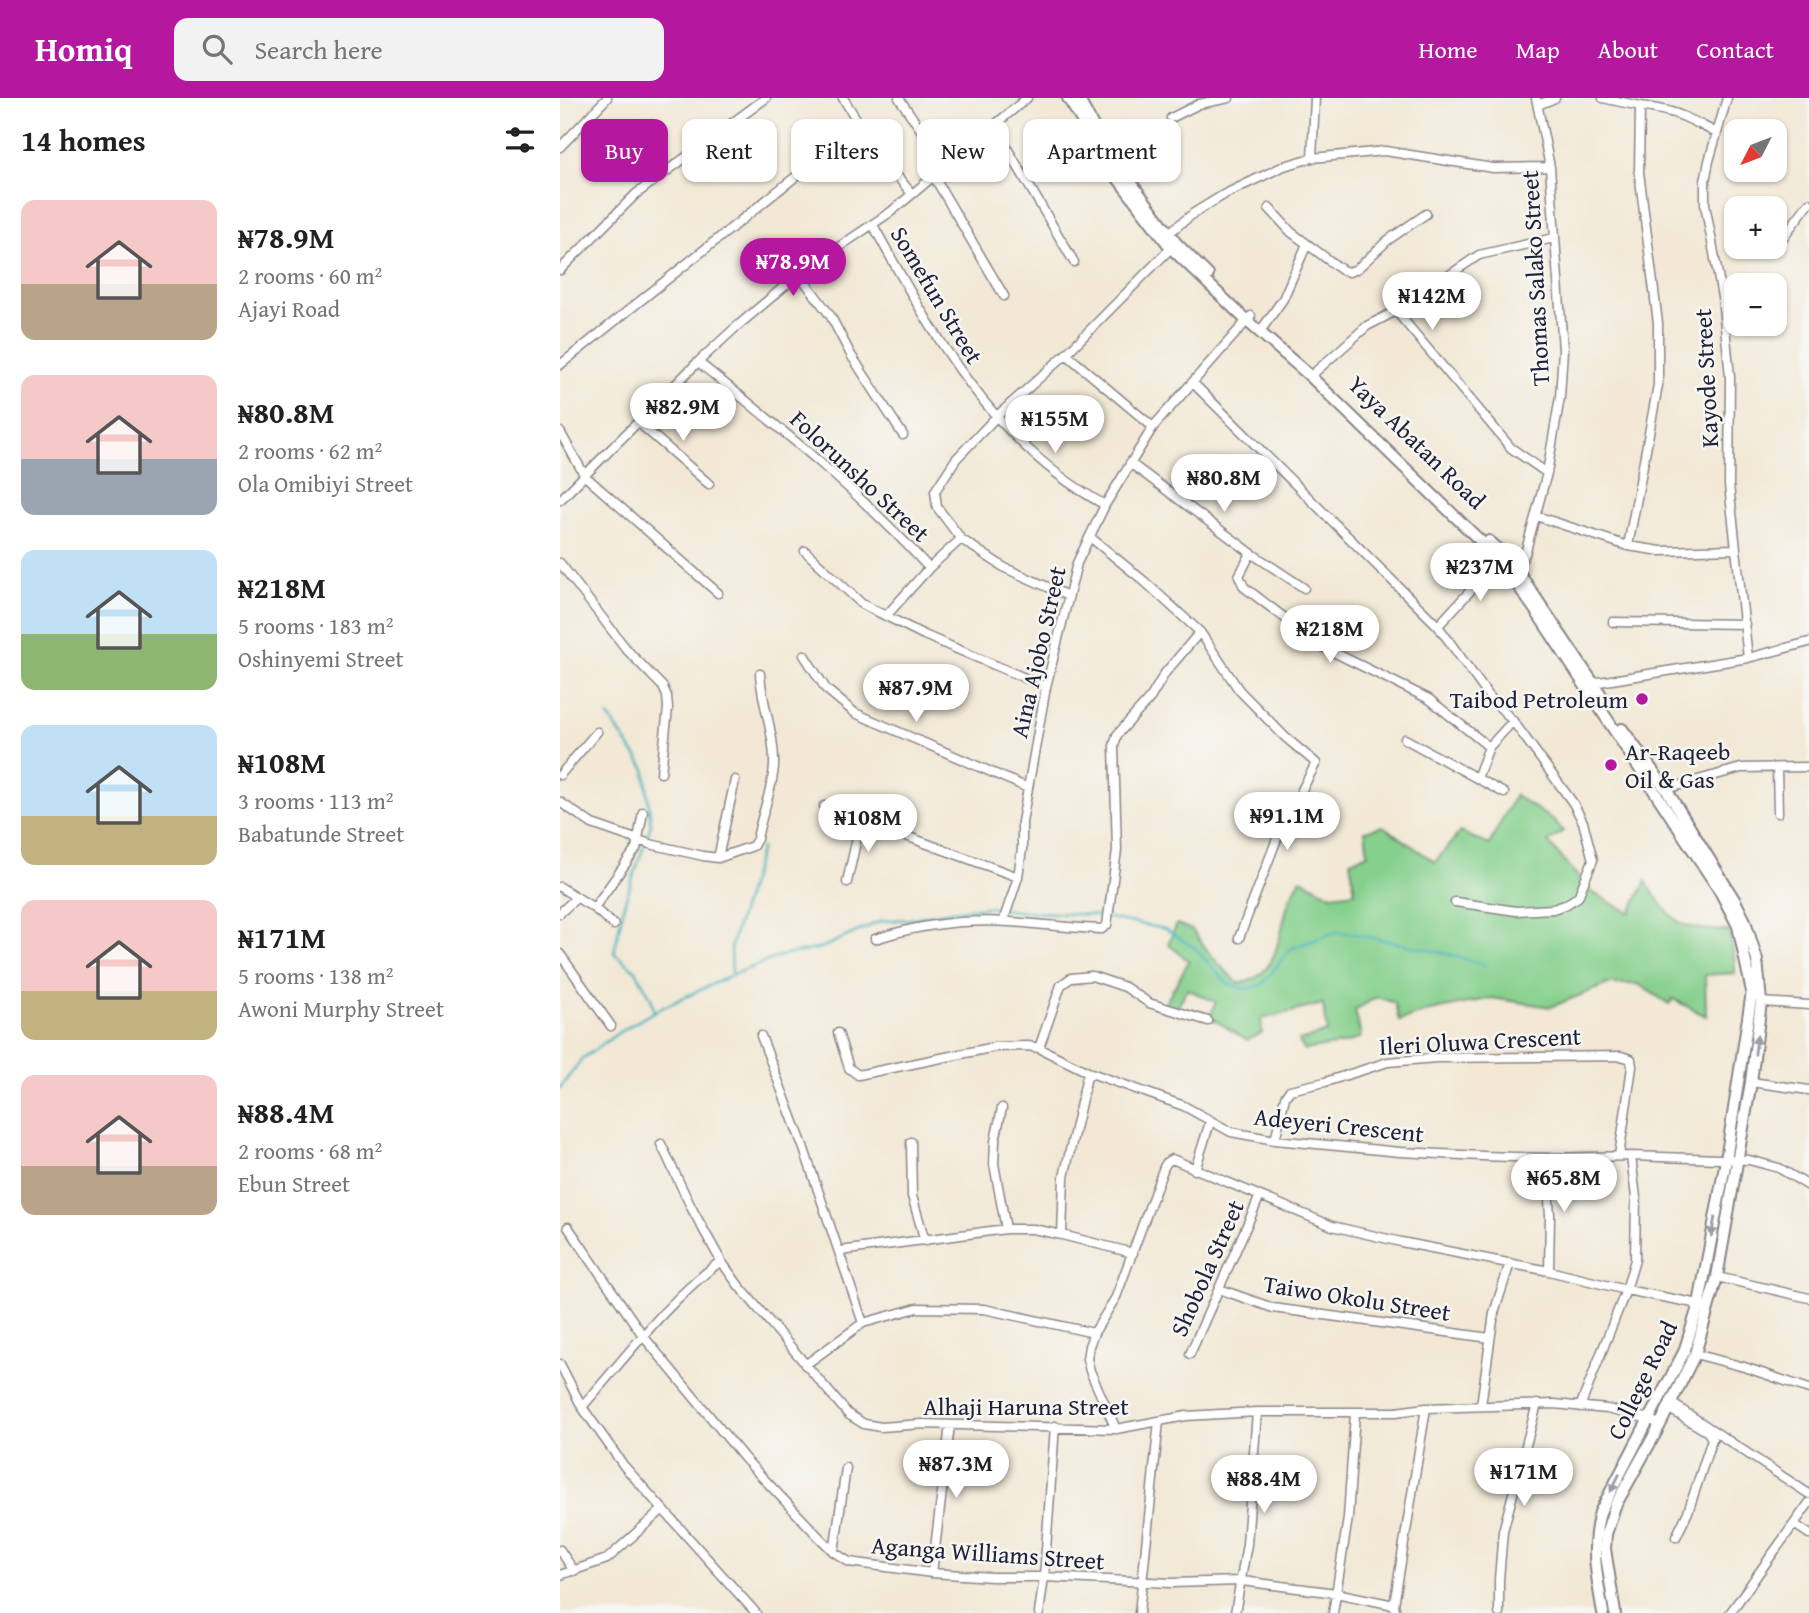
<!DOCTYPE html>
<meta charset="utf-8">
<style>
body{margin:0;font-family:"Gentium Book Plus",serif;background:#f2f2f2;color:#202124;height:100vh;display:flex;flex-direction:column;font-size:26px;white-space:nowrap}
*{box-sizing:border-box;margin:0}
p{font-size:23px;color:#757577}
.icon{flex:none;width:38px;height:38px;fill:none;stroke:currentColor;stroke-width:2;stroke-linecap:round;stroke-linejoin:round}
.map{position:relative;flex:1;overflow:hidden}
.panel{display:flex;flex-direction:column;background:#fff;width:560px}
.panel>*{flex:none}
.banner{position:absolute;left:21px;top:21px;width:665px;height:63px;display:flex;gap:14px}
.needle{width:46px;rotate:228deg}
.controls{position:absolute;left:1164px;top:21px;display:grid;gap:14px}
.controls a{display:grid;place-items:center;width:63px;height:63px;border-radius:14px;background:#fff;box-shadow:0 2px 5px #0004;font-size:35px}
.price{position:absolute;translate:-50% -60px;padding:0 16px;border-radius:24px;background:#fff;color:#222;font-size:23px;line-height:46px;filter:drop-shadow(0 2px 4px #0008)}
.price::after{content:'';position:absolute;left:50%;top:42px;width:21px;height:16px;margin-left:-10px;background:inherit;clip-path:polygon(0 0,100% 0,50% 100%)}
.price.active{background:#b5179e;color:#fff}
ul{padding:0;list-style:none}
li{display:flex;align-items:center;gap:21px;height:175px;padding:0 21px}
li span{display:grid;place-items:center;flex:none;width:196px;height:140px;border-radius:14px;color:#555}
li>.icon{margin-inline-start:auto}
span .icon{width:84px;height:84px;fill:#fffc;stroke-width:1}
li b{font-size:30px}
h2{display:flex;justify-content:space-between;align-items:center;height:84px;padding:0 21px;font-size:30px}
.pill{padding:0 24px;border-radius:14px;background:#fff;box-shadow:0 2px 5px #0004;font-size:24px;line-height:63px}
.pill.active{background:#b5179e;color:#fff}
header{display:flex;align-items:center;gap:42px;box-sizing:border-box;height:98px;padding:0 35px;background:#b5179e;color:#fff}
header strong{font-size:33px}
nav{display:flex;gap:38px;margin-inline-start:auto;font-size:24px}
.search{width:490px;height:63px;background:#f2f2f2;display:flex;align-items:center;gap:18px;box-sizing:border-box;padding:0 24px;border-radius:14px;color:#757577;font-size:26px}
main{display:flex;flex:1;min-height:0}
.map>svg:first-child{display:block}
.green{fill:#86d08d;stroke:#547964;stroke-width:2}
.lines{fill:none;stroke-linecap:round;stroke-linejoin:round}
.stream{stroke:#42b2bc;stroke-width:2.5}
.minor-casing{stroke:#8a8588;stroke-width:11}
.major-casing{stroke:#8a8588;stroke-width:14}
.minor{stroke:#fff;stroke-width:8}
.major{stroke:#fff;stroke-width:10}
.oneway{fill:#9c9ca7}
.poi-dot{fill:#b5179e;stroke:#f6f6f2;stroke-width:2.5}
.labels{text-anchor:middle;dominant-baseline:central;stroke-width:5;stroke-linejoin:round;paint-order:stroke}
.street-label{font-size:24px;fill:#22223b;stroke:#f6f6f2}
.poi-label{font-size:24px;fill:#22223b;stroke:#f6f6f2;text-anchor:end}
</style>
<header>
<strong>Homiq</strong>
<div class="search"><svg class="icon" aria-label="search" viewBox="0 0 24 24"><circle cx="10" cy="10" r="6"/><path d="M15 15l6 6"/></svg>Search here</div>
<nav><a>Home</a><a>Map</a><a>About</a><a>Contact</a></nav>
</header>
<main>
<section class="panel">
<h2>14 homes<svg class="icon" aria-label="filters" viewBox="0 0 24 24"><path d="M4 7h16M4 17h16"/><circle cx="9" cy="7" r="2"/><circle cx="15" cy="17" r="2"/></svg></h2>
<ul>
<li><span style="background:linear-gradient(#f6c9c9 60%,#b9a48a 0)"><svg class="icon" aria-label="home" viewBox="0 0 24 24"><path d="M3 11l9-7 9 7M6 9v11h12V9"/></svg></span><div><b>₦78.9M</b><p>2 rooms · 60 m²</p><p>Ajayi Road</p></div></li>
<li><span style="background:linear-gradient(#f6c9c9 60%,#9aa5b1 0)"><svg class="icon" aria-label="home" viewBox="0 0 24 24"><path d="M3 11l9-7 9 7M6 9v11h12V9"/></svg></span><div><b>₦80.8M</b><p>2 rooms · 62 m²</p><p>Ola Omibiyi Street</p></div></li>
<li><span style="background:linear-gradient(#bfe0f5 60%,#8fb573 0)"><svg class="icon" aria-label="home" viewBox="0 0 24 24"><path d="M3 11l9-7 9 7M6 9v11h12V9"/></svg></span><div><b>₦218M</b><p>5 rooms · 183 m²</p><p>Oshinyemi Street</p></div></li>
<li><span style="background:linear-gradient(#bfe0f5 65%,#c2b280 0)"><svg class="icon" aria-label="home" viewBox="0 0 24 24"><path d="M3 11l9-7 9 7M6 9v11h12V9"/></svg></span><div><b>₦108M</b><p>3 rooms · 113 m²</p><p>Babatunde Street</p></div></li>
<li><span style="background:linear-gradient(#f6c9c9 65%,#c2b280 0)"><svg class="icon" aria-label="home" viewBox="0 0 24 24"><path d="M3 11l9-7 9 7M6 9v11h12V9"/></svg></span><div><b>₦171M</b><p>5 rooms · 138 m²</p><p>Awoni Murphy Street</p></div></li>
<li><span style="background:linear-gradient(#f6c9c9 65%,#b9a48a 0)"><svg class="icon" aria-label="home" viewBox="0 0 24 24"><path d="M3 11l9-7 9 7M6 9v11h12V9"/></svg></span><div><b>₦88.4M</b><p>2 rooms · 68 m²</p><p>Ebun Street</p></div></li>
</ul>
</section>
<div class="map">
<svg width="1249" height="1515" viewBox="0 0 1249 1515">
<rect width="100%" height="100%" fill="#f6f6f2"/>
<filter id="ink" filterUnits="userSpaceOnUse"><feTurbulence type="fractalNoise" baseFrequency=".0143" numOctaves="2"/><feDisplacementMap in="SourceGraphic" scale="14" xChannelSelector="R" yChannelSelector="G"/><feConvolveMatrix kernelMatrix="1 2 1 2 8 2 1 2 1" color-interpolation-filters="sRGB"/></filter>
<filter id="wash" filterUnits="userSpaceOnUse"><feTurbulence type="fractalNoise" baseFrequency=".00686" numOctaves="4" result="noise"/><feDisplacementMap in="SourceGraphic" scale="28" xChannelSelector="R" yChannelSelector="G"/><feGaussianBlur stdDeviation="1.57" result="paint"/><feColorMatrix in="noise" values="0 0 0 0 0 0 0 0 0 0 0 0 0 0 0 0 0 1.4 0 .05"/><feComposite in="paint" operator="in"/></filter>
<g filter="url(#wash)">
<rect width="100%" height="100%" fill="#f2e8d5"/>
<path class="green" d="M955 697 994 723 1003 733 988 744 1031 794 1070 815 1086 783C1092 795 1111 821 1123 826 1137 832 1154 832 1169 833L1174 858 1175 875 1145 877 1146 918 1113 901 1109 906 1078 886H1048L991 909 932 900 866 914 839 923 835 905 817 899 795 912 801 939 787 945 744 952 739 943 767 934 763 906 701 921 702 935 687 942 650 919 656 904 627 891 615 914 603 909 629 863 608 846 617 826 632 832 654 861 678 885C718 881 719 837 728 806 730 798 737 789 741 781L772 797 795 794 790 763 808 756 805 733 823 728 875 764 900 734 929 747Z"/>
<g class="lines">
<path class="stream" d="M48 618 85 671 91 727 64 806 54 855 76 873 91 900 94 913
M172 875 171 848 201 750
M0 990 22 961 58 935 93 914 172 877 220 858 261 850 321 823 349 821 392 813 426 809 456 813 533 817 605 831 635 850 668 886 685 891 702 887 730 851 776 834 796 836 884 855 925 867"/>
</g>
</g>
<g filter="url(#ink)">
<g class="lines">
<g class="minor-casing">
<path id="minor" d="M283 0 317 54 352 96
M339 0 385 67
M1043 0C1063 5 1082 8 1102 12 1121 15 1140 27 1157 35
M1167 0 1149 63 1145 83V106L1162 199 1170 279 1169 387 1188 560
M978 7 995 0
M611 20 639 6 669 0
M434 28 514 164
M0 49 47 0
M752 60 755 0
M373 77 444 198
M709 110 731 134 782 172 789 174 797 171 828 142 866 116
M313 127C372 235 433 346 545 407
M605 138 634 115 665 96 724 68 752 60 825 53 933 70 990 69
M1215 150 1249 105
M0 172 76 96 206 0
M239 176 270 217 291 257 343 337
M704 228 723 201 747 146
M506 256 593 329
M138 264C219 329 299 393 369 470
M0 267 299 28
M754 275 807 228 836 213
M633 285 878 528 928 597 953 623 1013 705 1023 724 1033 762 1018 799 1005 807 993 811 956 813 895 804
M79 325 149 386
M0 334 25 378 158 495
M570 365 691 455 744 490
M987 375 951 350 836 213 919 157 994 140
M0 402 138 264 175 230 239 176 332 113 467 0
M976 418 1068 448 1101 453 1175 451
M530 439 584 483 640 534 679 592 725 639 756 665 718 738 679 840
M1068 448 1098 287V225L1079 74 1080 9
M245 453 302 506 364 537 486 589
M691 455 679 478 684 489 763 549 869 601 929 649
M0 465 67 552 103 589 107 598 108 610 101 675
M954 476 965 456 987 375 1000 299 1003 252 990 69 976 0
M508 498 445 470 401 441 377 409 375 393 396 361 437 318 506 256 614 147
M326 518 369 470 401 441
M1053 524 1185 526
M878 528 942 458
M244 557 266 591 295 615 468 690
M1033 585 1188 560 1249 544
M845 641 944 695
M1217 670 1218 715
M0 677 37 634
M917 680 929 649 953 623
M1106 691 1181 670 1249 669
M0 704 32 726 90 746 143 758 158 760 193 748 197 741C201 717 213 691 214 667 215 637 202 607 200 576
M264 708 458 779
M158 760 175 682
M287 784 301 722
M0 789 34 810 54 827
M34 810 76 751 83 714
M0 815 17 799
M446 823 445 818 458 779 462 751V724L486 589 517 465 545 407 593 329 691 218
M315 841C358 827 404 821 450 824 480 826 511 830 542 831L547 827 557 752 554 648 557 637 591 599 605 575 640 534
M0 856 51 928
M1201 904 1249 907
M278 935 289 970 298 977 435 949 468 948 479 950 528 974 624 1008 671 1034 715 1042 840 1054 922 1058 986 1060 1071 1058 1189 1062 1219 1070 1249 1088
M201 938 243 1048 303 1225
M479 950 501 887 511 880 532 878 565 889 589 905 648 923
M528 974 504 1079 502 1137 573 1155
M1191 984 1249 992
M442 1010 435 1043 434 1066 446 1131
M715 1042 725 999 730 992 765 984 828 964 876 960 1061 958 1071 961 1072 969 1059 1058
M351 1044 352 1098 365 1143
M101 1046 132 1111 161 1163 179 1188 288 1316 304 1326 321 1329 362 1326 556 1331 626 1318 697 1314H836L866 1310 994 1306 1047 1311 1089 1321 1100 1327
M986 1060 990 1117 989 1173
M635 1072 650 1024
M8 1129 84 1239 185 1361 260 1440 274 1454 289 1464 372 1475 432 1479H484L611 1485 682 1483 776 1495 834 1507
M280 1153 446 1131H473L502 1137
M1157 1179 1249 1200
M659 1191 713 1210 930 1240
M630 1256 699 1100
M1135 1256 1184 1269 1249 1291
M0 1266 22 1309 64 1368 196 1515
M245 1267 303 1225 357 1210 424 1211 534 1235
M1110 1304 1249 1396
M921 1307 934 1215 950 1165
M22 1309C67 1258 107 1203 161 1163
M1020 1309 1066 1192 1075 1162 1076 1100 1071 1058
M1108 1310 1148 1334 1152 1341 1128 1414 1116 1439
M556 1331 530 1273 527 1261 529 1248 534 1235 556 1199 604 1069 607 1064 612 1061 772 1128 841 1144 989 1173 1066 1192 1139 1206
M1234 1426 1249 1436
M0 1452 14 1473
M274 1454 286 1370
M372 1475 390 1327
M0 1477 47 1461 102 1412
M479 1515 484 1479 495 1328
M579 1515 599 1323
M675 1515 687 1446 697 1314
M773 1515 788 1420 795 1315
M836 1515 834 1507 866 1310
M939 1515V1481L943 1433 977 1306
M1170 1515 1249 1405"/>
</g>
<g class="major-casing">
<path id="major" d="M508 0 557 79 611 150 687 223 750 278 940 462 976 513 1160 793 1178 828 1192 894 1166 1062 1139 1206 1124 1254 1040 1414C1030 1452 1037 1478 1043 1515
M518 0 533 28
M555 63 616 145 648 177
M929 443 944 456 957 472 1041 597
M1055 1515 1045 1451 1046 1436 1055 1408 1100 1327 1135 1256 1157 1179 1191 984 1201 904 1197 862 1185 823 1175 803 1106 691 1062 631"/>
</g>
<use href="#minor" class="minor"/>
<use href="#major" class="major"/>
</g>
<defs><path id="oneway-solid" d="M-6-.8H1V-3.2L6.5 0L1 3.2V.8H-6Z" transform="scale(1.75)"/></defs>
<g class="oneway">
<use href="#oneway-solid" transform="translate(1196 947) rotate(-83)"/>
<use href="#oneway-solid" transform="translate(1153 1129) rotate(101)"/>
<use href="#oneway-solid" transform="translate(1055 1385) rotate(117)"/>
</g>
</g>
<g class="poi-dot">
<circle cx="1082" cy="601" r="7"/>
<circle cx="1051" cy="667" r="7"/>
</g>
<g class="labels">
<g class="street-label">
<text transform="translate(975 180) rotate(-93)">Thomas Salako Street</text>
<text transform="translate(377 197) rotate(59)">Somefun Street</text>
<text transform="translate(1146 280) rotate(-93)">Kayode Street</text>
<text transform="translate(857 344) rotate(44)">Yaya Abatan Road</text>
<text transform="translate(300 378) rotate(43)">Folorunsho Street</text>
<text transform="translate(478 554) rotate(-77)">Aina Ajobo Street</text>
<text transform="translate(920 943) rotate(-3)">Ileri Oluwa Crescent</text>
<text transform="translate(779 1027) rotate(6)">Adeyeri Crescent</text>
<text transform="translate(647 1170) rotate(-66)">Shobola Street</text>
<text transform="translate(797 1200) rotate(9)">Taiwo Okolu Street</text>
<text transform="translate(1082 1282) rotate(-64)">College Road</text>
<text x="466" y="1308">Alhaji Haruna Street</text>
<text transform="translate(428 1455) rotate(4)">Aganga Williams Street</text>
</g>
<g class="poi-label">
<text x="1068" y="601">Taibod Petroleum</text>
<text x="1065" y="653" text-anchor="start">Ar-Raqeeb<tspan x="1065" dy="28">Oil &amp; Gas</tspan></text>
</g>
</g>
</svg>
<div class="controls">
<a><svg class="needle" viewBox="-14 -14 28 28"><path d="M0-13l5 13h-10z" fill="#e53935"/><path d="M0 13l5-13h-10z" fill="#757577"/></svg></a>
<a>+</a>
<a>−</a>
</div>
<b class="price active" style="left:233px;top:200px">₦78.9M</b>
<b class="price" style="left:872px;top:234px">₦142M</b>
<b class="price" style="left:123px;top:345px">₦82.9M</b>
<b class="price" style="left:495px;top:357px">₦155M</b>
<b class="price" style="left:664px;top:416px">₦80.8M</b>
<b class="price" style="left:920px;top:505px">₦237M</b>
<b class="price" style="left:770px;top:567px">₦218M</b>
<b class="price" style="left:356px;top:626px">₦87.9M</b>
<b class="price" style="left:727px;top:754px">₦91.1M</b>
<b class="price" style="left:308px;top:756px">₦108M</b>
<b class="price" style="left:1004px;top:1116px">₦65.8M</b>
<b class="price" style="left:396px;top:1402px">₦87.3M</b>
<b class="price" style="left:964px;top:1410px">₦171M</b>
<b class="price" style="left:704px;top:1417px">₦88.4M</b>
<div class="banner">
<a class="pill active">Buy</a>
<a class="pill">Rent</a>
<a class="pill">Filters</a>
<a class="pill">New</a>
<a class="pill">Apartment</a>
</div>
</div>
</main>
